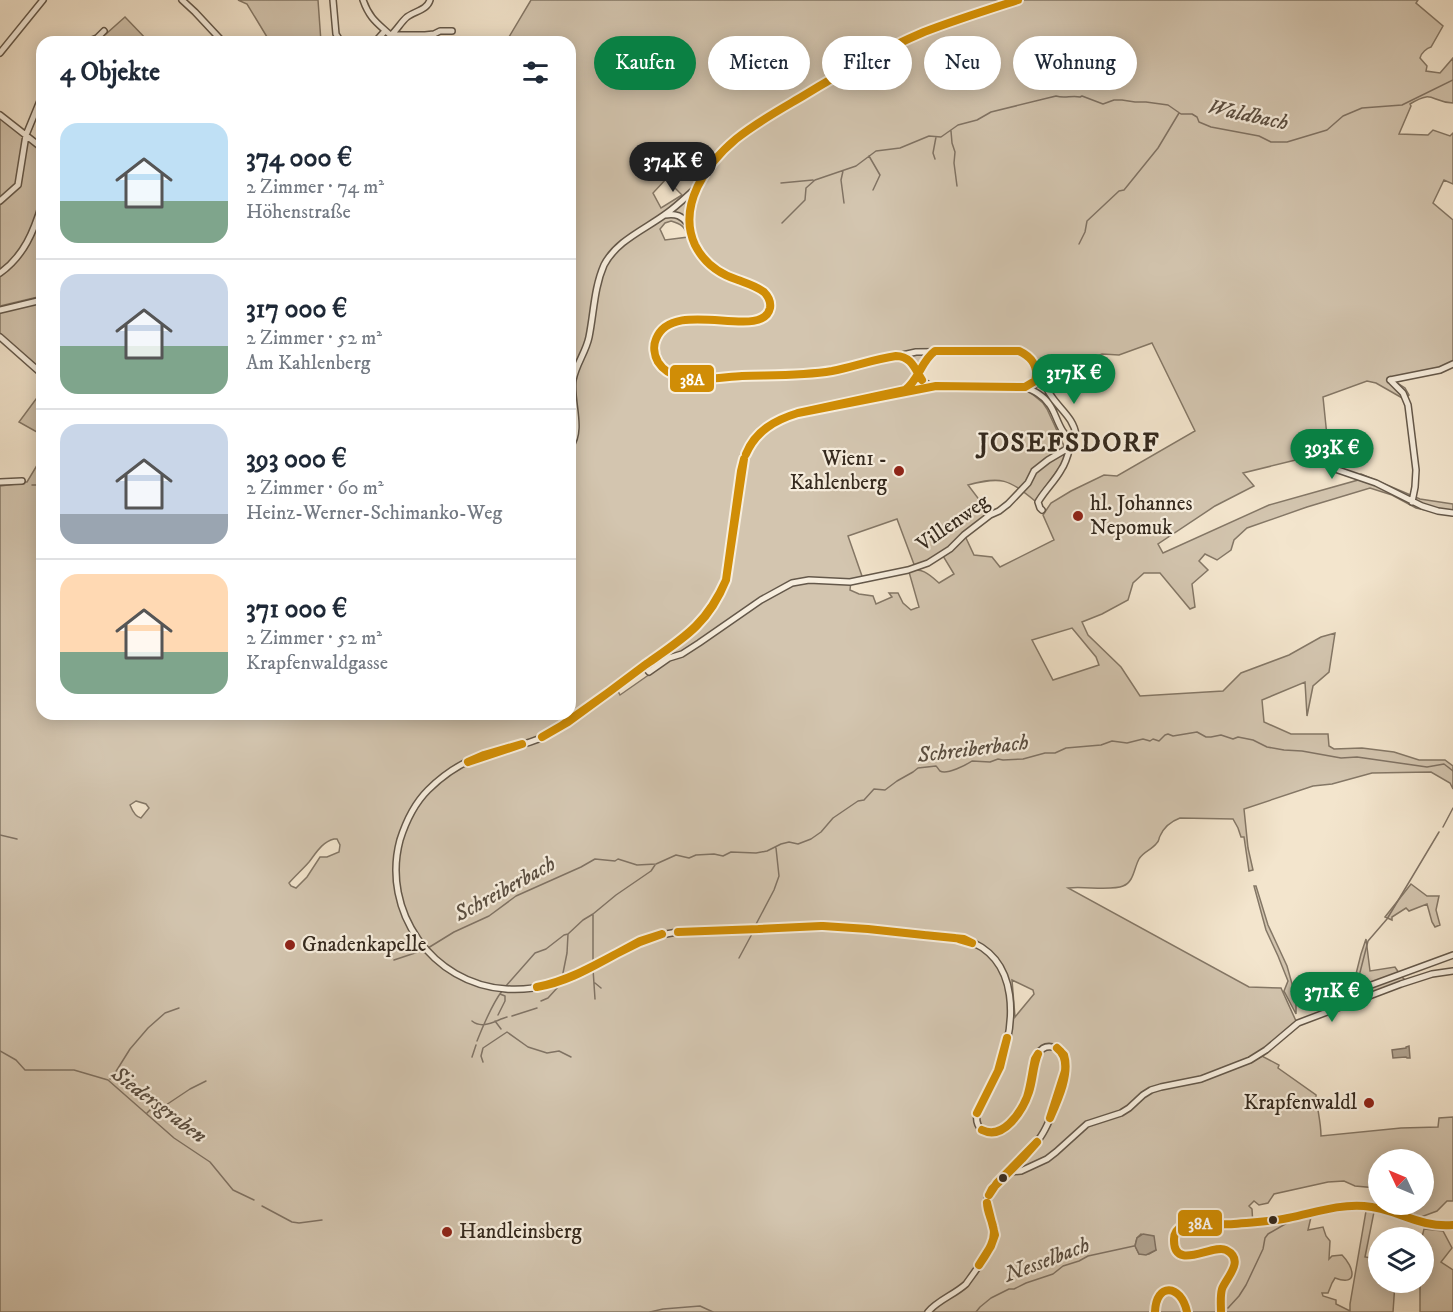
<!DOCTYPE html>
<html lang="de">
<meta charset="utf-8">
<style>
body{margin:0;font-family:"IM FELL DW Pica",serif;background:#f6f6f7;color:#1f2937;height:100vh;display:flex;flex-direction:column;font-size:22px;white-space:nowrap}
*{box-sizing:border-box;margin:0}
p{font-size:20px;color:#747a83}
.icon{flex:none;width:33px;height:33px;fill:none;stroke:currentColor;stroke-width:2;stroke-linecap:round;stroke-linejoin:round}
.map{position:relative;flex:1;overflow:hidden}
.details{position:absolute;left:36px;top:36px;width:540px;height:684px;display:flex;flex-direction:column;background:#fff;border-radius:18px;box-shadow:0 3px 15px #0003}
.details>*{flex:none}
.top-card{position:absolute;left:594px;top:36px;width:570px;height:54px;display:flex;gap:12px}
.needle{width:39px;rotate:314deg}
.fabs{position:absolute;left:1368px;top:1149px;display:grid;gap:12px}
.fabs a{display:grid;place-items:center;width:66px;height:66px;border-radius:50%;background:#fff;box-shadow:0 3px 15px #0003;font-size:30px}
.price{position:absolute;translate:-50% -51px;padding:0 14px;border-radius:21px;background:#0b8043;color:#fff;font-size:20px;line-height:39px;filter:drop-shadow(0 2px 3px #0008)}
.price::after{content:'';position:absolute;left:50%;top:36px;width:18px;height:14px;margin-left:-9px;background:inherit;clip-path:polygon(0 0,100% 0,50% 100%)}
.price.current{background:#222;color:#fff}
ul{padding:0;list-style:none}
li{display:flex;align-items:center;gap:18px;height:150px;padding:0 24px}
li+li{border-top:2px solid #e0e1e3}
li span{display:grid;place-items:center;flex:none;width:168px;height:120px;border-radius:18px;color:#555}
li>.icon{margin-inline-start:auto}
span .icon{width:72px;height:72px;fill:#fffc;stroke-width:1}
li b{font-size:26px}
h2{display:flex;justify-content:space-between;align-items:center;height:72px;padding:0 24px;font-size:26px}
.tag{padding:0 21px;border-radius:27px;background:#fff;box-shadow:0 3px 15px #0003;font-size:21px;line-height:54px}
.tag.current{background:#0b8043;color:#fff}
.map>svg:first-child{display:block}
.green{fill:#d3c5af;stroke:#847766;stroke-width:1.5;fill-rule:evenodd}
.water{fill:#b2a592;stroke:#807364;stroke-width:1.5}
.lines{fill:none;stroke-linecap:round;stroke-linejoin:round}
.stream{stroke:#807364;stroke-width:1.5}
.minor-casing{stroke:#64584a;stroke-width:8}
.minor{stroke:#f7eede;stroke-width:5}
.bus-1-casing{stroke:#f7eede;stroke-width:12}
.bus-1{stroke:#d08d06;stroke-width:8}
.poi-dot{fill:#8f2418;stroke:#f7eede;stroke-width:2}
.bus-dot{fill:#34291e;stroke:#f7eede;stroke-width:2}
.labels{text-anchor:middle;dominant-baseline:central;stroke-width:4.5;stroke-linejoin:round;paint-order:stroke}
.poi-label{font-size:21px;fill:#34291e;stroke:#f7eede;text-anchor:start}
.street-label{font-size:21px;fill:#34291e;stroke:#f7eede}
.water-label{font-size:22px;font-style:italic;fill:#5a4e41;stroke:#f7eede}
.district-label{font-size:27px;font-weight:bold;letter-spacing:1.5px;fill:#34291e;stroke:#f7eede}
.line-badge{stroke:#f7eede;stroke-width:2}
.badge-label{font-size:16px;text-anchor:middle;font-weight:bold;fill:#fff}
</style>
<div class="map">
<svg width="1453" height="1312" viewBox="0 0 1453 1312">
<rect width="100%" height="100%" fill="#f3e5cd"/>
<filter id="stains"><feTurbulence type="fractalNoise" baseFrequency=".00333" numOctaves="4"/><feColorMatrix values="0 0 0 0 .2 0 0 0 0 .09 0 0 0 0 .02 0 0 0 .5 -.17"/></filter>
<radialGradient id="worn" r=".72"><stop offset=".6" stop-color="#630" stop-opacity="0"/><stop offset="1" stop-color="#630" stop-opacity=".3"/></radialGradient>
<path class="green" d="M238 0H318L321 42H270L247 4Z
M531 0H1418L1416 3 1443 26 1431 47C1427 48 1421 53 1420 58L1427 66 1426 71 1440 73 1453 58V103C1430 102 1434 89 1410 104L1411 106 1399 134 1428 135 1433 130 1450 136 1453 133V184L1444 180 1433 203 1453 220V366L1446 369 1396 382 1405 388 1409 395 1404 399 1376 383 1367 381 1323 397 1328 446 1314 453 1312 456 1243 473 1254 486 1215 506 1158 544 1163 553 1269 505 1358 480 1361 474 1420 499 1453 504V516L1416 508 1392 495 1370 488 1307 507 1247 528 1234 540 1231 550 1217 560 1205 554 1199 561 1208 570 1192 584 1195 607 1190 609 1160 573H1144L1133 583 1128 600 1102 614 1082 622 1088 635 1121 667 1140 696 1223 691 1241 673 1289 655 1321 637 1335 633 1329 672 1313 686 1307 716 1305 682 1262 700 1264 722 1291 734H1328L1329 746 1334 749 1362 748 1394 752 1419 760H1445L1453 766V789L1450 783 1431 772 1372 773 1332 784 1313 786 1244 809 1248 848 1253 870 1249 871 1244 837H1241L1238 828 1233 819 1180 818C1172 821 1164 827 1160 836 1158 840 1160 840 1156 844 1151 850 1143 852 1139 859 1134 868 1134 882 1123 886 1112 891 1083 886 1068 888L1249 987 1281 988 1296 1021 1251 1062 1262 1056 1279 1065 1278 1068 1316 1095C1317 1109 1321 1122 1321 1136L1401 1128 1438 1127 1439 1118 1453 1117V1201H1447L1437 1211 1421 1217 1389 1205 1424 1204V1160H1378V1189L1377 1188 1355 1186 1344 1181 1328 1182 1274 1194 1268 1203 1259 1205 1254 1201 1249 1206 1252 1209 1253 1226 1292 1222 1311 1217 1308 1230 1323 1227 1326 1236 1330 1241 1329 1259 1332 1256 1342 1255C1354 1267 1359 1287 1335 1278L1332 1283 1328 1293H1322L1323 1296 1336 1300V1304L1350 1311V1304L1366 1211 1374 1212 1365 1257 1378 1259V1282L1395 1283 1393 1312H0V482H27L42 457V714H570V42H506ZM666 179 682 195 661 208 653 193ZM671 221C682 224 685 227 688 237L665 240 660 229 665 223ZM1152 343 1195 431 1117 476 1104 475 1071 491 1051 503 1043 515 1054 540 1000 567 992 557 974 555 965 536 943 556 954 574 939 583C930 575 921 566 909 572L919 607 911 610 903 603 898 593H889L892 597 876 604 873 596 859 594 850 590 851 581 863 579 848 536 897 519 915 567 945 552 990 514 968 485C1002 476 1008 479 1035 501L1065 460V448L1047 409 1043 403 1031 393 1050 374 1058 373 1102 354 1119 355ZM1017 352C1029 359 1035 364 1035 378L1028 384 969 386 935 385 929 383 923 377C922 367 929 356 938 353ZM1072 628 1096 657 1099 665 1053 680 1032 640ZM649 667 652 672 650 674 620 695 617 689ZM136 801 146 804 149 808 141 818C135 817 132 810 130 805ZM334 839H337L340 845 339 852 327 857H320L307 877 296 888 291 886 289 883C295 876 303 869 309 862 316 853 322 842 334 839ZM1012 980 1033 990 1034 994 1015 1017ZM1141 1234 1156 1250 1149 1254H1139L1135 1246 1137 1238Z
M125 17 149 42H97Z
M0 118 42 151V296L0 306Z
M42 302V372L0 334V311Z
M42 391V445L37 432 19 422Z
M1411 884 1427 896H1439L1436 910 1440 925 1435 927 1432 922 1427 904 1409 911 1406 908 1392 917V920L1385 917Z
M1254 886H1256L1268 925 1287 966 1296 998 1354 982 1361 954 1366 939 1370 971 1395 967 1399 973 1357 989H1351L1323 1001 1296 1003V1014L1284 991 1288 981 1278 956 1266 930Z
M1401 976 1405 980 1360 997 1358 996 1360 992 1363 990Z
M1424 1229 1443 1231 1452 1248 1441 1262 1453 1270V1312H1420V1283L1424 1282V1238L1422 1237Z"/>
<path class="water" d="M1409 1046 1410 1058H1407L1406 1057 1393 1058 1392 1050 1406 1048V1047Z
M1143 1234 1154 1236 1156 1250 1146 1255 1139 1254 1135 1246 1137 1238Z"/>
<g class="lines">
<path class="stream" d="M951 131 952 143 955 152 954 163 957 186
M869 156 880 175 873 190
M935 159 933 153 936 137
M843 171 841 180 844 203
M781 183 813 180
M782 223 805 200 806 188 815 180 856 166 876 151 900 148 929 136 941 137 958 125 977 120 991 112 1056 96C1065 99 1071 95 1080 97L1082 96 1103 104 1114 100H1122L1135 102H1146L1168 105 1181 114H1192L1197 117 1199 122 1211 127 1259 136 1271 142H1287L1327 130 1343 116 1362 108 1402 105 1453 80
M1079 244 1085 232 1087 221 1119 191 1124 190 1158 148 1179 113
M32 485H42
M0 486 16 484
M1443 827 1453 808
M0 835 17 839
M754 928 774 890 779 876 776 848
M428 948 454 932 489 916 516 896 581 867 595 859 615 861 618 859 637 865 656 864 676 855 689 858 696 855 714 854 723 856 731 852 756 853 767 851 781 844 789 842 798 844 811 839 821 832 833 818 858 801 864 800 874 789 885 790 897 781 913 772 918 768 936 766C938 768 939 770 940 771 947 775 966 765 972 761L990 762 998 759 1003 760 1023 759 1045 753H1055L1066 748 1101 745 1112 741 1127 743 1143 739 1150 741 1153 739 1159 741 1165 735 1168 734 1173 736 1197 732 1206 737H1211L1221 735 1233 739 1238 737 1253 740 1267 747 1284 750 1302 751 1341 758 1357 757 1427 767 1444 764 1453 771
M739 958 753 932
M394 960 424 950
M593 964V915
M593 969 595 999
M562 978 567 953 568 934
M595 983 601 988
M1357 984 1368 941 1387 919 1439 832
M505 987 535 953 546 949 564 935 568 934 583 920 593 914 616 895 651 871 655 865
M541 1001 548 998 558 987
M498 1015 505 1001V996L500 994
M512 1016 537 1008
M472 1021C483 1030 496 1020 507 1017
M495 1021 501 1029
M477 1041C483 1026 492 1004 502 991
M0 1051 16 1060 25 1070H74L108 1080 174 1138 210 1162 233 1190 254 1200
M472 1057 476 1045
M483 1062 481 1056 483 1048 507 1032 528 1047 547 1053 559 1051 571 1057
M110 1079 115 1073 130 1049 148 1028 165 1013 179 1008
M147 1113 154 1106 163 1107 190 1089 206 1081
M262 1206 292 1222 299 1223 322 1220
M1228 1308 1239 1296 1246 1285 1263 1249 1265 1238 1268 1234 1287 1223
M650 1312 663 1309 700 1306 713 1312
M976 1312 980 1307 991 1298 1009 1289H1014L1026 1283 1053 1274 1063 1266 1079 1261 1088 1256 1134 1246"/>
<g class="minor-casing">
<path id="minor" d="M182 0 195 12 223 42
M333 0 336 34 341 42
M363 0C371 23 382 25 397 42
M391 35H425L434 34 440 31H452
M391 35C397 30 401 22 407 17 415 11 427 10 430 0
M87 42 97 38 104 31
M375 42 385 31
M0 53 43 0
M0 115 42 148
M0 201 18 185 26 135 42 96
M665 215C676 213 682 216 688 224
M0 273C24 256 34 231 42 204
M0 310 42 300
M0 337 42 374
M901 356C917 361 916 380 931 386
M1038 371C1042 380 1046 389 1052 397 1061 410 1074 419 1076 435L1072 439
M1390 380 1403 393 1408 405 1416 470 1415 487 1412 502
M1390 380 1440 370 1453 364
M1025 387C1034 391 1043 395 1049 404 1057 414 1059 434 1072 439
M907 389C914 384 914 380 917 372 921 364 926 357 934 352
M570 447C583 429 570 401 573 380 576 364 586 352 589 337 594 312 594 288 604 265 617 240 646 229 667 213 677 206 686 197 695 189
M1310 453 1335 469 1376 483 1422 506 1438 511 1453 513
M0 482 22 481
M1042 510 1040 508 1038 502C1045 490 1055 481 1061 470 1066 463 1068 455 1070 447
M644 666 649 672 669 658 682 654 699 643 761 600 792 583 809 580 850 582 908 570 928 563 950 549 964 535 990 515 999 511 1008 504 1028 483 1034 471 1048 460 1070 447
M1357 1000 1355 991 1453 955
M1009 1172 1021 1171 1047 1159 1056 1152 1087 1124 1121 1113 1129 1108 1143 1095 1151 1090 1161 1087 1201 1079 1250 1060 1266 1050 1298 1023 1401 984 1432 974 1453 971
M928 1312C938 1300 954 1295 966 1284 973 1274 994 1247 995 1235 995 1216 978 1209 992 1189 1007 1172 1026 1158 1039 1139 1049 1126 1068 1077 1066 1061 1066 1055 1062 1050 1056 1048 1034 1040 1034 1070 1031 1083 1030 1092 1026 1101 1021 1109 1014 1120 997 1142 982 1130 976 1125 976 1119 977 1113 982 1098 992 1086 998 1071 1016 1025 1022 958 964 939 944 936 923 935 902 932 876 930 850 926 824 926 798 926 771 929 745 929 716 930 685 929 657 936 631 942 610 958 587 970 562 983 534 991 506 989 432 984 381 911 400 840 406 821 414 804 428 790 447 771 469 758 495 751 512 747 530 744 545 736 570 723 592 704 614 688 638 670 662 654 686 636 705 621 717 602 726 580 732 554 734 527 737 501 742 455 747 426 798 413L936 386 1025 387 1035 381C1040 368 1032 356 1019 351L916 352 825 372 687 378C651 376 643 330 677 321 699 315 747 328 762 319 773 312 773 299 764 292 752 283 735 280 722 273 689 256 681 214 699 183 722 144 754 126 791 103 829 79 869 56 911 38 945 23 982 12 1018 0
M1155 1312C1153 1294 1171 1281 1182 1298 1185 1302 1186 1307 1187 1312
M1221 1312C1221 1304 1220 1297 1222 1289 1226 1279 1239 1268 1233 1256 1222 1235 1194 1267 1178 1252 1175 1248 1174 1244 1174 1239 1174 1233 1178 1227 1184 1225 1195 1221 1209 1225 1221 1225 1234 1225 1248 1222 1261 1221 1270 1220 1280 1220 1289 1218 1317 1212 1335 1204 1365 1206 1389 1208 1404 1220 1426 1224 1435 1226 1444 1226 1453 1225"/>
</g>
<use href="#minor" class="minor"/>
<g class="bus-1-casing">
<path id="bus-1" d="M935 351H1019C1032 357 1039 367 1035 381L1025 387 936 386 798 413 905 390C919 380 921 361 935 351Z
M922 380C915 369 911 356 896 356 874 359 853 367 832 371 802 376 772 375 742 376 724 377 698 382 681 377 672 375 663 370 658 362 654 355 653 346 656 339 673 296 763 342 770 308 771 302 768 296 764 292 756 286 746 283 738 280 719 274 704 263 695 245 677 206 706 164 736 139 757 122 781 109 803 96 842 72 882 50 924 32 955 20 987 10 1018 0
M746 454C755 431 775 420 798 413
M746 454C756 431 775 420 798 413
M726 580 741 471 744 459
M726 580 744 459
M645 665C683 638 706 625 726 580
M645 665C683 639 708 625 726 580
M609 692 645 665
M609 692 645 665
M542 737 561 726 609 692
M542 737 568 722 609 692
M468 762 484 755 522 744
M468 762 522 744
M823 926 868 929
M823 926 868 929
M759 929 821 926
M759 929 821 926
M868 929 924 935
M868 929 924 935
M678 932 759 929
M678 932 759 929
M924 935 964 939 972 943
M924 935 955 938 972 943
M616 954 640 941 662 934
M616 954 640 942 662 934
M537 987C566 981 590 968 616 954
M537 987C567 982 590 968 616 954
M977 1113 998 1071 1007 1038
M977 1113 1000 1067 1007 1038
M1050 1118 1065 1071C1066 1062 1065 1054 1057 1048
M1050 1118C1058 1100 1070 1074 1064 1055L1057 1048
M982 1130C1002 1140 1020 1114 1027 1097 1031 1085 1032 1072 1035 1059L1038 1054
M982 1130C1004 1141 1023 1110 1029 1092 1033 1080 1033 1066 1038 1054
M989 1195 997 1183 1037 1142
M989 1195 992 1189 1022 1159 1037 1142
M979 1265C987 1253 997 1240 993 1226 991 1218 987 1211 987 1203
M979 1265 991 1246 995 1235 987 1203
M1155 1312C1156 1282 1181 1284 1187 1312
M1221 1312C1221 1305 1220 1296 1222 1289 1226 1278 1246 1260 1226 1250 1213 1243 1173 1273 1174 1239 1174 1233 1178 1228 1184 1225 1197 1220 1219 1226 1234 1224 1251 1222 1270 1222 1288 1218 1314 1213 1338 1204 1364 1206 1397 1208 1417 1228 1453 1225"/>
</g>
<use href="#bus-1" class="bus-1"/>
</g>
<g class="poi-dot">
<circle cx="899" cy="471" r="6"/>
<circle cx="1078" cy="516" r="6"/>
<circle cx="290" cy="945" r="6"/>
<circle cx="1369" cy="1103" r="6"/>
<circle cx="447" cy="1232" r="6"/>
</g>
<g class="bus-dot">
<circle cx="1003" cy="1178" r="5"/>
<circle cx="1273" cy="1220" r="5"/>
</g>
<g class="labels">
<g class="poi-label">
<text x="887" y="459" text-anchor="end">Wien1 -<tspan x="887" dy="24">Kahlenberg</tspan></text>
<text x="1090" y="504">hl. Johannes<tspan x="1090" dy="24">Nepomuk</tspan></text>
<text x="302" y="945">Gnadenkapelle</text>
<text x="1357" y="1103" text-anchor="end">Krapfenwaldl</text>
<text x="459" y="1232">Handleinsberg</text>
</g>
<g class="street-label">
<text transform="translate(953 523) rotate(-35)">Villenweg</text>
</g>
<g class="water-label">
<text transform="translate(1248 115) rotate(12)">Waldbach</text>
<text transform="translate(973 749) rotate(-7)">Schreiberbach</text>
<text transform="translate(505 889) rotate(-29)">Schreiberbach</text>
<text transform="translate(159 1105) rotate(37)">Siedersgraben</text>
<text transform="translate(1047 1260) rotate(-21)">Nesselbach</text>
</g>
<g class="district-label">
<text x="1069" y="443">JOSEFSDORF</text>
</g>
</g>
<g class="line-badge">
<rect x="669" y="364" width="46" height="29" rx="6" fill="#d08d06"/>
<rect x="1177" y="1209" width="46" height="28" rx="6" fill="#d08d06"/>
</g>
<g class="badge-label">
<text x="692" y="385">38A</text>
<text x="1200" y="1229">38A</text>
</g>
<rect width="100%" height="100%" filter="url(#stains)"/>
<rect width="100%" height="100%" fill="url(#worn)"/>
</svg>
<div class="fabs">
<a><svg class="needle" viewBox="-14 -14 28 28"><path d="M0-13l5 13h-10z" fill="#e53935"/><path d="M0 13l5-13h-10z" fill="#747a83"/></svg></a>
<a><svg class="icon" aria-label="layers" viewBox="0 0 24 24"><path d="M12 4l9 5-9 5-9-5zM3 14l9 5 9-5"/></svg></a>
</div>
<b class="price current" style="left:673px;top:193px">374K €</b>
<b class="price" style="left:1074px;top:405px">317K €</b>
<b class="price" style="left:1332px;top:480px">393K €</b>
<b class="price" style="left:1332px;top:1023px">371K €</b>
<div class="top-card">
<a class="tag current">Kaufen</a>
<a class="tag">Mieten</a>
<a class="tag">Filter</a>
<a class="tag">Neu</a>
<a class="tag">Wohnung</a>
</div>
<section class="details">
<h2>4 Objekte<svg class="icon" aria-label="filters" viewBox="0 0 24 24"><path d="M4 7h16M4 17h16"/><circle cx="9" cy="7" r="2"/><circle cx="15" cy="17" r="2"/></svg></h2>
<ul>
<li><span style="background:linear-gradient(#bfe0f5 65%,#7fa58c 0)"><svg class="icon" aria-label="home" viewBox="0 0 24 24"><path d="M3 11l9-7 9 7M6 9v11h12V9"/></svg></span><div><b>374 000 €</b><p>2 Zimmer · 74 m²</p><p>Höhenstraße</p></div></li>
<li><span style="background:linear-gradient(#c9d6e8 60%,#7fa58c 0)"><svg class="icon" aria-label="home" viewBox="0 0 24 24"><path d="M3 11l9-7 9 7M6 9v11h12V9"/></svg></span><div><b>317 000 €</b><p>2 Zimmer · 52 m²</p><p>Am Kahlenberg</p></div></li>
<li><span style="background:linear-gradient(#c9d6e8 75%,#9aa5b1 0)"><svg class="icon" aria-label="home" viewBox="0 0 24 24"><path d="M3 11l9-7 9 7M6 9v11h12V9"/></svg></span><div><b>393 000 €</b><p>2 Zimmer · 60 m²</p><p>Heinz-Werner-Schimanko-Weg</p></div></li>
<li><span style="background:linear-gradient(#ffd9b3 65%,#7fa58c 0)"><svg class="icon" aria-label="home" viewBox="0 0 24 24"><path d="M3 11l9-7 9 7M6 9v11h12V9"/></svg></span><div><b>371 000 €</b><p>2 Zimmer · 52 m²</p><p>Krapfenwaldgasse</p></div></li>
</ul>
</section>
</div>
